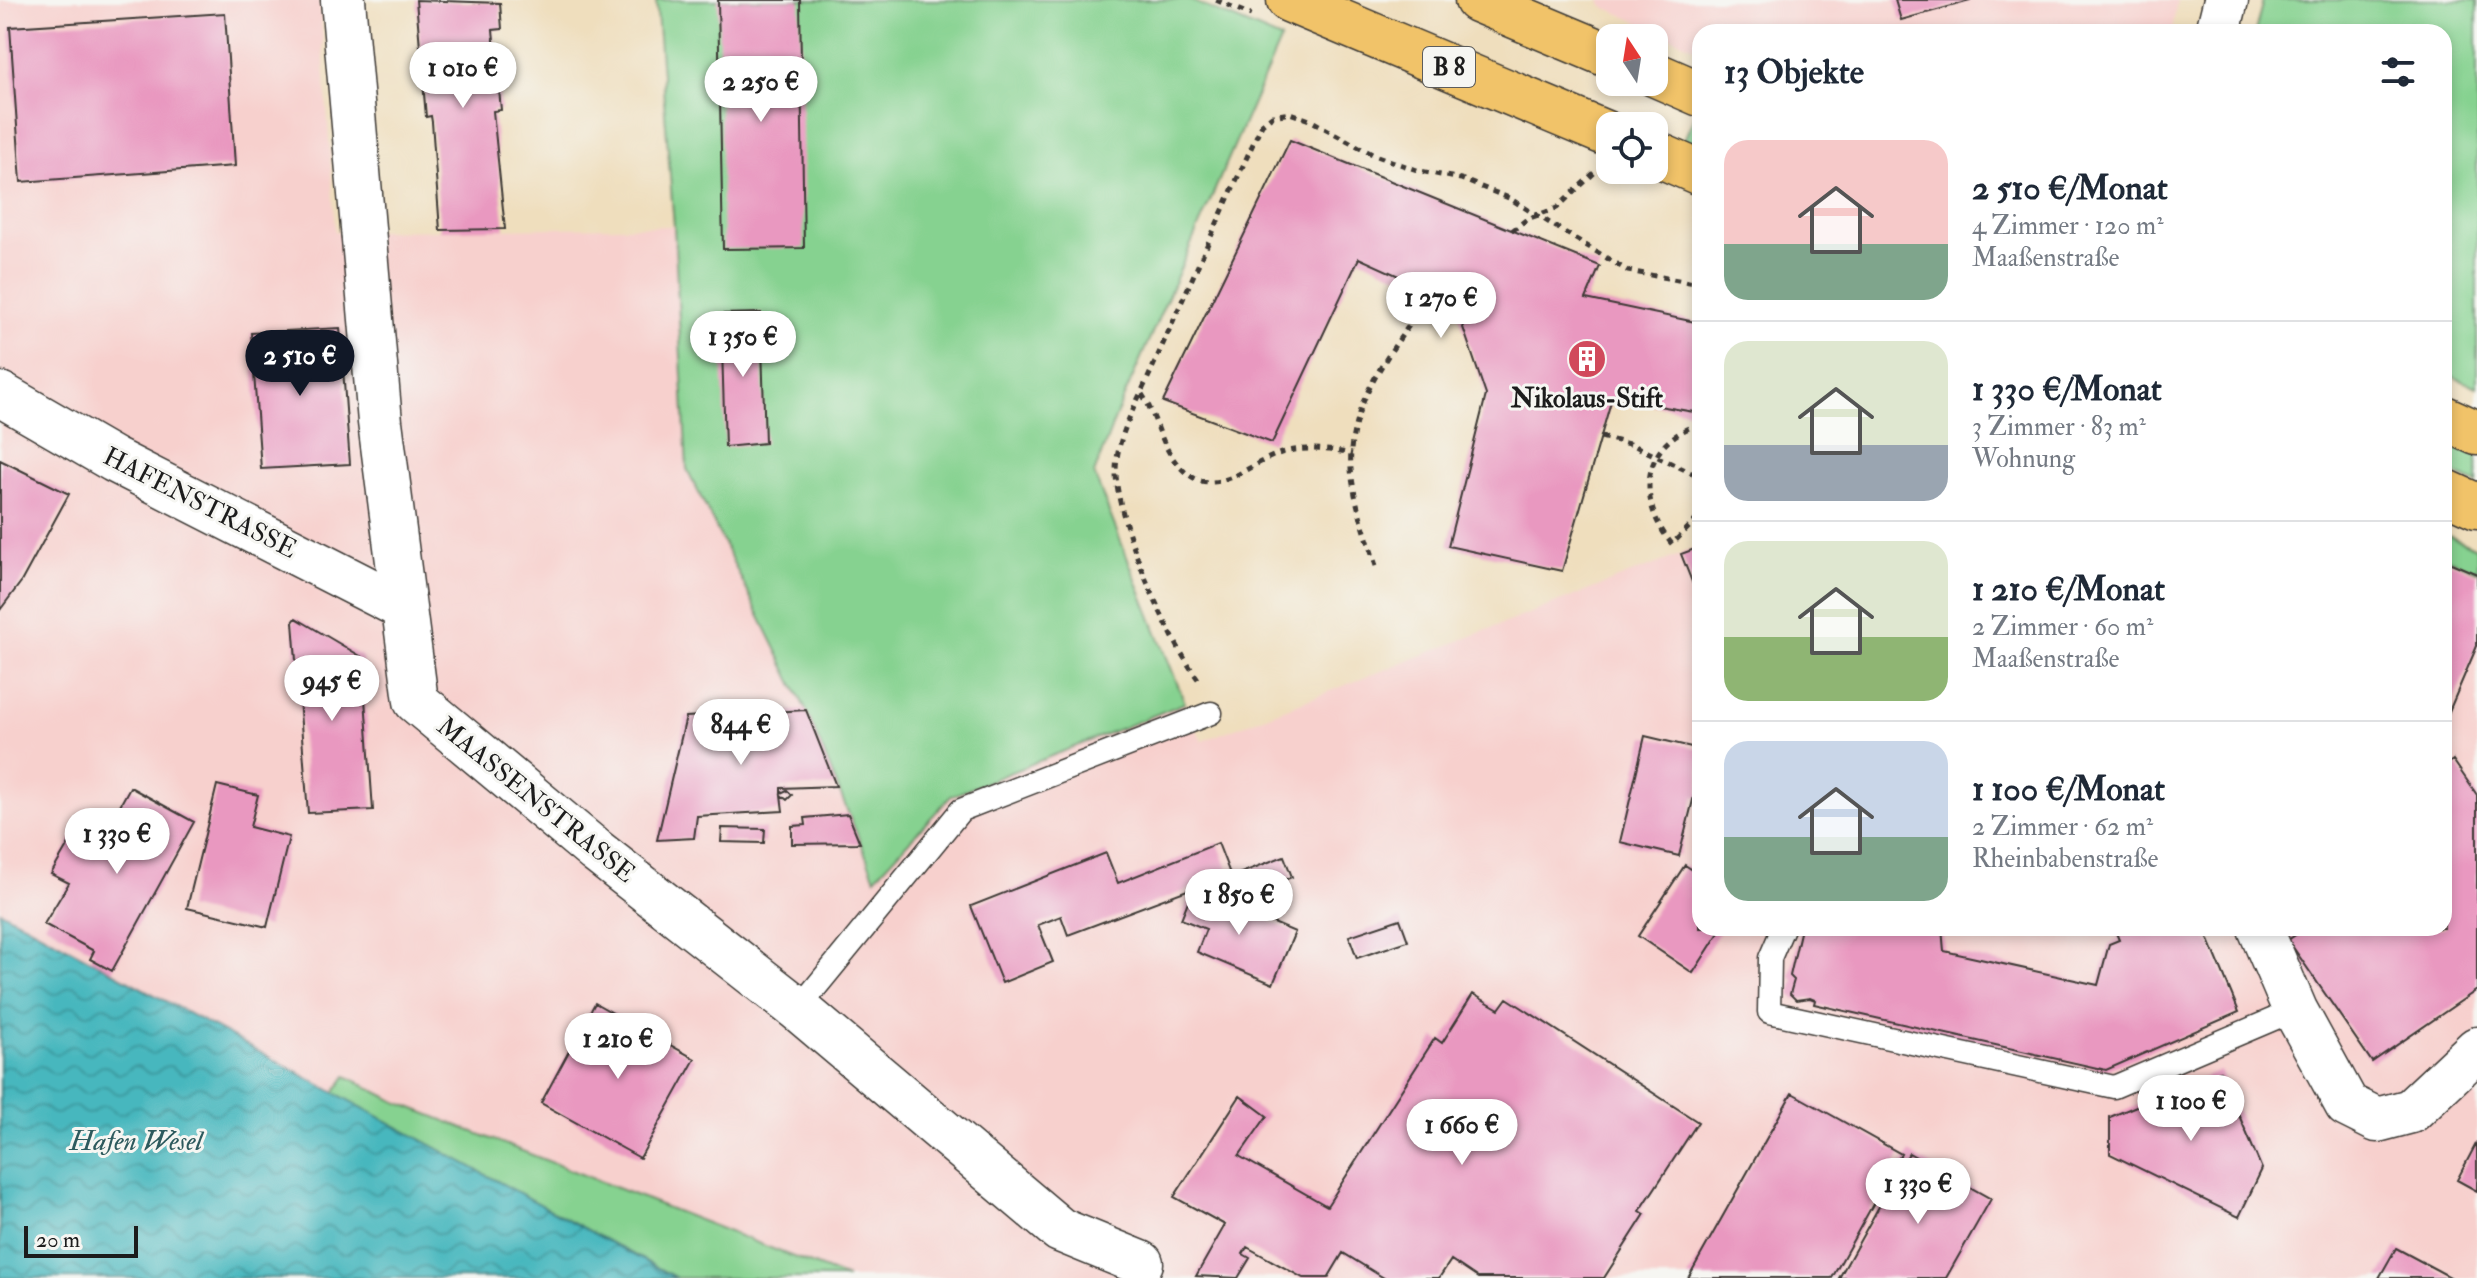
<!DOCTYPE html>
<html lang="de">
<meta charset="utf-8">
<style>
body{margin:0;font-family:"IM FELL Double Pica",serif;background:#f6f6f7;color:#1f2937;height:100vh;display:flex;flex-direction:column;font-size:30px;white-space:nowrap}
*{box-sizing:border-box;margin:0}
p{font-size:26px;color:#747a83}
.icon{flex:none;width:44px;height:44px;fill:none;stroke:currentColor;stroke-width:2;stroke-linecap:round;stroke-linejoin:round}
.map{position:relative;flex:1;overflow:hidden}
.panel{position:absolute;left:1692px;top:24px;width:760px;height:912px;display:flex;flex-direction:column;background:#fff;border-radius:24px;box-shadow:0 4px 12px #0003}
.panel>*{flex:none}
.needle{width:52px;rotate:348deg}
.buttons{position:absolute;left:1596px;top:24px;display:grid;gap:16px}
.buttons a{display:grid;place-items:center;width:72px;height:72px;border-radius:16px;background:#fff;box-shadow:0 4px 12px #0003;font-size:40px}
.scale{position:absolute;left:24px;bottom:20px;width:114px;box-sizing:border-box;padding-left:8px;border:4px solid #1c1c1c;border-top:0;font-size:22px;line-height:28px;white-space:nowrap;color:#1c1c1c;-webkit-text-stroke:6px #f6f6f2;paint-order:stroke}
.price{position:absolute;translate:-50% -68px;padding:0 18px;border-radius:28px;background:#fff;color:#222;font-size:26px;line-height:52px;filter:drop-shadow(0 2px 4px #0008)}
.price::after{content:'';position:absolute;left:50%;top:48px;width:24px;height:18px;margin-left:-12px;background:inherit;clip-path:polygon(0 0,100% 0,50% 100%)}
.price.selected{background:#111827;color:#fff}
ul{padding:0;list-style:none}
li{display:flex;align-items:center;gap:24px;height:200px;padding:0 32px}
li+li{border-top:2px solid #e0e1e3}
li span{display:grid;place-items:center;flex:none;width:224px;height:160px;border-radius:24px;color:#555}
li>.icon{margin-inline-start:auto}
span .icon{width:96px;height:96px;fill:#fffc;stroke-width:1}
li b{font-size:34px}
h2{display:flex;justify-content:space-between;align-items:center;height:96px;padding:0 32px;font-size:34px}
.map>svg:first-child{display:block}
.built{fill:#f7d0cd}
.green{fill:#86d290;stroke:#517756;stroke-width:2}
.water{fill:url(#water-waves);stroke:#326a6d;stroke-width:2}
.building{fill:#e998c0}
.lines{fill:none;stroke-linecap:round;stroke-linejoin:round}
.lane-casing{stroke:#3c3934;stroke-width:25}
.street-casing{stroke:#3c3934;stroke-width:47}
.primary-casing{stroke:#3c3934;stroke-width:47}
.path{stroke:#3c3934;stroke-width:5;stroke-dasharray:6 6;stroke-linecap:butt}
.lane{stroke:#fff;stroke-width:22}
.street{stroke:#fff;stroke-width:44}
.primary{stroke:#f1c369;stroke-width:44}
.labels{text-anchor:middle;dominant-baseline:central;stroke-width:6;stroke-linejoin:round;paint-order:stroke}
.shield{fill:#f6f6f2;stroke:#5d5d5c;stroke-width:2}
.shield-label{font-size:24px;font-weight:bold;fill:#1c1c1c}
.poi-label{font-size:26px;font-weight:bold;fill:#1c1c1c;stroke:#f6f6f2}
.street-label{font-size:26px;fill:#1c1c1c;stroke:#f6f6f2}
.water-label{font-size:28px;font-style:italic;fill:#2d5a5d;stroke:#f6f6f2}
</style>
<div class="map">
<svg width="2477" height="1278" viewBox="0 0 2477 1278">
<defs>
<pattern id="water-waves" width="16" height="10" patternUnits="userSpaceOnUse" patternTransform="scale(2)"><rect width="16" height="10" fill="#47b7be"/><path d="M0 5q4-4 8 0t8 0" fill="none" stroke="#3a949a"/></pattern>
</defs>
<rect width="100%" height="100%" fill="#f6f6f2"/>
<filter id="ink" filterUnits="userSpaceOnUse"><feTurbulence type="fractalNoise" baseFrequency=".0125" numOctaves="2"/><feDisplacementMap in="SourceGraphic" scale="16" xChannelSelector="R" yChannelSelector="G"/><feConvolveMatrix kernelMatrix="1 2 1 2 8 2 1 2 1" color-interpolation-filters="sRGB"/></filter>
<filter id="wash" filterUnits="userSpaceOnUse"><feTurbulence type="fractalNoise" baseFrequency=".006" numOctaves="4" result="noise"/><feDisplacementMap in="SourceGraphic" scale="32" xChannelSelector="R" yChannelSelector="G"/><feGaussianBlur stdDeviation="1.8" result="paint"/><feColorMatrix in="noise" values="0 0 0 0 0 0 0 0 0 0 0 0 0 0 0 0 0 1.4 0 .05"/><feComposite in="paint" operator="in"/></filter>
<g filter="url(#wash)">
<rect width="100%" height="100%" fill="#efdebd"/>
<path class="built" d="M0 0H320L335 232 674 226 687 469 806 710 875 877 951 796 1185 703 1202 741 1700 547V928H2444V557L2477 571V1278H847L397 1102 346 1076 333 1095 0 911Z
M1600 0H2177L2172 32H1700V50L1602 6Z"/>
<path class="green" d="M656 0H1190L1281 39 1117 413 1094 474 1185 703 951 796 875 878 806 710 687 469 674 226Z
M2263 0H2477V387L2444 373V32H2255Z
M1697 110 1700 112V150L1683 142Z
M2444 437 2477 452V484L2444 469Z
M2444 534 2477 548V571L2444 557Z
M346 1076 397 1102 847 1278H676L333 1095Z"/>
<path class="water" d="M0 911 676 1278H0Z"/>
<g id="blocks">
<path class="building" d="M416 0 500 3 502 29 493 30 501 110 493 111 505 229 440 230 432 122 431 116 426 117Z
M718 0H800L804 248 723 249Z
M1895 0H1970V1L1901 20Z
M225 13 235 166 21 182 10 27Z
M1290 140 1600 266 1586 299 1700 323V413L1612 398 1562 571 1448 546 1486 395 1454 301 1359 258 1272 443 1163 402Z
M761 313 765 443 725 447 721 314Z
M340 328 350 464 261 469 251 333Z
M0 460 69 494 21 582 0 610Z
M1700 547V602L1681 554Z
M2444 560 2477 574V646L2447 716 2444 714Z
M296 618 362 657 373 810 308 813 293 622Z
M806 710 836 786 781 788V793L787 790 792 795 787 800 781 795 783 811 697 816 694 838 657 840 686 717Z
M1645 736 1700 749V798L1694 796 1679 856 1620 842Z
M2453 760 2477 795V990L2372 1062 2288 940 2306 928H2444V767Z
M217 785 258 795 250 827 289 837 267 927 187 908Z
M130 787 194 822 112 971 90 959 94 951 44 924 69 883 51 874 72 838 95 851Z
M848 814 860 843 792 844V826L806 825 805 818Z
M722 828 765 829 764 843 721 842Z
M1218 843 1230 874 1068 935 1061 916 1038 925 1053 962 1002 983 971 906 1106 853 1118 883Z
M1284 856 1292 877 1244 896 1236 875Z
M1685 865 1700 875V928H1722L1693 973 1638 936Z
M1193 889 1295 932 1273 984 1197 952 1206 929 1181 919Z
M1400 919 1408 941 1357 958 1349 936Z
M1801 928H1942L1944 951 2098 985 2109 944 2119 940 2114 928H2204L2239 1012 2106 1070 1814 1004 1815 1000 1810 998 1796 1000 1790 994 1794 980 1790 976Z
M1473 994 1499 1009 1507 998 1698 1122 1640 1211 1645 1214 1604 1278H1478L1451 1260 1439 1278H1384L1343 1253 1328 1278H1303L1247 1247 1243 1254 1250 1258 1238 1278 1196 1276 1225 1225 1174 1197 1240 1096 1267 1116 1239 1156 1327 1206 1435 1038 1442 1043Z
M595 1003 695 1059 640 1158 541 1103Z
M2220 1071 2262 1169 2239 1217 2110 1154V1117Z
M1792 1093 1901 1154 1832 1278H1688Z
M2477 1142V1191L2457 1180Z
M1909 1153 1991 1199 1946 1278H1839Z
M2396 1248 2452 1278H2379Z"/>
</g>
</g>
<g filter="url(#ink)">
<use href="#blocks" fill-opacity="0" stroke="#3c3934" stroke-width="2"/>
<g class="lines">
<g class="lane-casing">
<path id="lane" d="M1783 928 1770 958 1769 1012 2114 1087 2295 1010
M798 1009 961 810 1211 713"/>
</g>
<g class="street-casing">
<path id="street" d="M343 0 380 422 416 701 596 851 798 1009 1060 1230 1141 1263
M2218 32 2226 0
M0 394 114 460 402 607
M2260 928 2295 1010 2347 1105 2377 1120 2411 1111 2477 1049"/>
</g>
<g class="primary-casing">
<path id="primary" d="M1289 0 1610 135
M1477 0 1610 56
M1654 74 1700 94
M1654 153 1700 173
M2444 418 2477 433
M2444 491 2477 506"/>
</g>
<path class="path" d="M1216 0 1251 15
M1512 231 1527 219 1557 208 1594 173
M1142 394C1157 417 1160 445 1179 466 1211 501 1240 470 1273 456 1298 445 1327 449 1352 454
M1700 424C1640 442 1636 501 1672 544L1700 516
M1601 437 1633 445 1700 477
M1700 487V488
M1376 566C1366 534 1354 502 1351 469 1346 403 1397 342 1434 292
M1198 679C1168 639 1116 521 1116 472 1116 436 1138 401 1152 369 1188 287 1225 205 1262 124L1272 116 1290 113 1310 120 1374 155 1420 171 1461 179 1509 198 1628 271 1700 284"/>
<use href="#lane" class="lane"/>
<use href="#street" class="street"/>
<use href="#primary" class="primary"/>
</g>
</g>
<defs>
<g id="building-disc" transform="scale(2)"><circle r="9.5" fill="#d1495b" stroke="#f6f6f2"/><path d="M-4-6H4V6H1V3H-1V6H-4ZM-2.5-4.3h1.7v1.8h-1.7ZM.8-4.3h1.7v1.8H.8ZM-2.5-1h1.7V.8h-1.7ZM.8-1h1.7V.8H.8Z" fill="#fff"/></g>
</defs>
<g fill-rule="evenodd">
<use href="#building-disc" x="1587" y="359"/>
</g>
<g class="labels">
<rect class="shield" x="1423" y="47" width="52" height="40" rx="6"/>
<g class="shield-label">
<text x="1449" y="67">B 8</text>
</g>
<g class="poi-label">
<text x="1587" y="399">Nikolaus-Stift</text>
</g>
<g class="street-label">
<text transform="translate(200 503) rotate(27)">HAFENSTRASSE</text>
<text transform="translate(536 800) rotate(39)">MAASSENSTRASSE</text>
</g>
<g class="water-label">
<text x="136" y="1141">Hafen Wesel</text>
</g>
</g>
</svg>
<div class="buttons">
<a><svg class="needle" viewBox="-14 -14 28 28"><path d="M0-13l5 13h-10z" fill="#e53935"/><path d="M0 13l5-13h-10z" fill="#747a83"/></svg></a>
<a><svg class="icon" aria-label="locate" viewBox="0 0 24 24"><circle cx="12" cy="12" r="6"/><path d="M12 2v4M12 18v4M2 12h4M18 12h4"/></svg></a>
</div>
<div class="scale">20 m</div>
<b class="price" style="left:463px;top:110px">1 010 €</b>
<b class="price" style="left:761px;top:124px">2 250 €</b>
<b class="price" style="left:1441px;top:340px">1 270 €</b>
<b class="price" style="left:743px;top:379px">1 350 €</b>
<b class="price selected" style="left:300px;top:398px">2 510 €</b>
<b class="price" style="left:332px;top:723px">945 €</b>
<b class="price" style="left:741px;top:767px">844 €</b>
<b class="price" style="left:117px;top:876px">1 330 €</b>
<b class="price" style="left:1239px;top:937px">1 850 €</b>
<b class="price" style="left:618px;top:1081px">1 210 €</b>
<b class="price" style="left:2191px;top:1143px">1 100 €</b>
<b class="price" style="left:1462px;top:1167px">1 660 €</b>
<b class="price" style="left:1918px;top:1226px">1 330 €</b>
<section class="panel">
<h2>13 Objekte<svg class="icon" aria-label="filters" viewBox="0 0 24 24"><path d="M4 7h16M4 17h16"/><circle cx="9" cy="7" r="2"/><circle cx="15" cy="17" r="2"/></svg></h2>
<ul>
<li><span style="background:linear-gradient(#f6c9c9 65%,#7fa58c 0)"><svg class="icon" aria-label="home" viewBox="0 0 24 24"><path d="M3 11l9-7 9 7M6 9v11h12V9"/></svg></span><div><b>2 510 €/Monat</b><p>4 Zimmer · 120 m²</p><p>Maaßenstraße</p></div></li>
<li><span style="background:linear-gradient(#dfe7d0 65%,#9aa5b1 0)"><svg class="icon" aria-label="home" viewBox="0 0 24 24"><path d="M3 11l9-7 9 7M6 9v11h12V9"/></svg></span><div><b>1 330 €/Monat</b><p>3 Zimmer · 83 m²</p><p>Wohnung</p></div></li>
<li><span style="background:linear-gradient(#dfe7d0 60%,#8fb573 0)"><svg class="icon" aria-label="home" viewBox="0 0 24 24"><path d="M3 11l9-7 9 7M6 9v11h12V9"/></svg></span><div><b>1 210 €/Monat</b><p>2 Zimmer · 60 m²</p><p>Maaßenstraße</p></div></li>
<li><span style="background:linear-gradient(#c9d6e8 60%,#7fa58c 0)"><svg class="icon" aria-label="home" viewBox="0 0 24 24"><path d="M3 11l9-7 9 7M6 9v11h12V9"/></svg></span><div><b>1 100 €/Monat</b><p>2 Zimmer · 62 m²</p><p>Rheinbabenstraße</p></div></li>
</ul>
</section>
</div>
